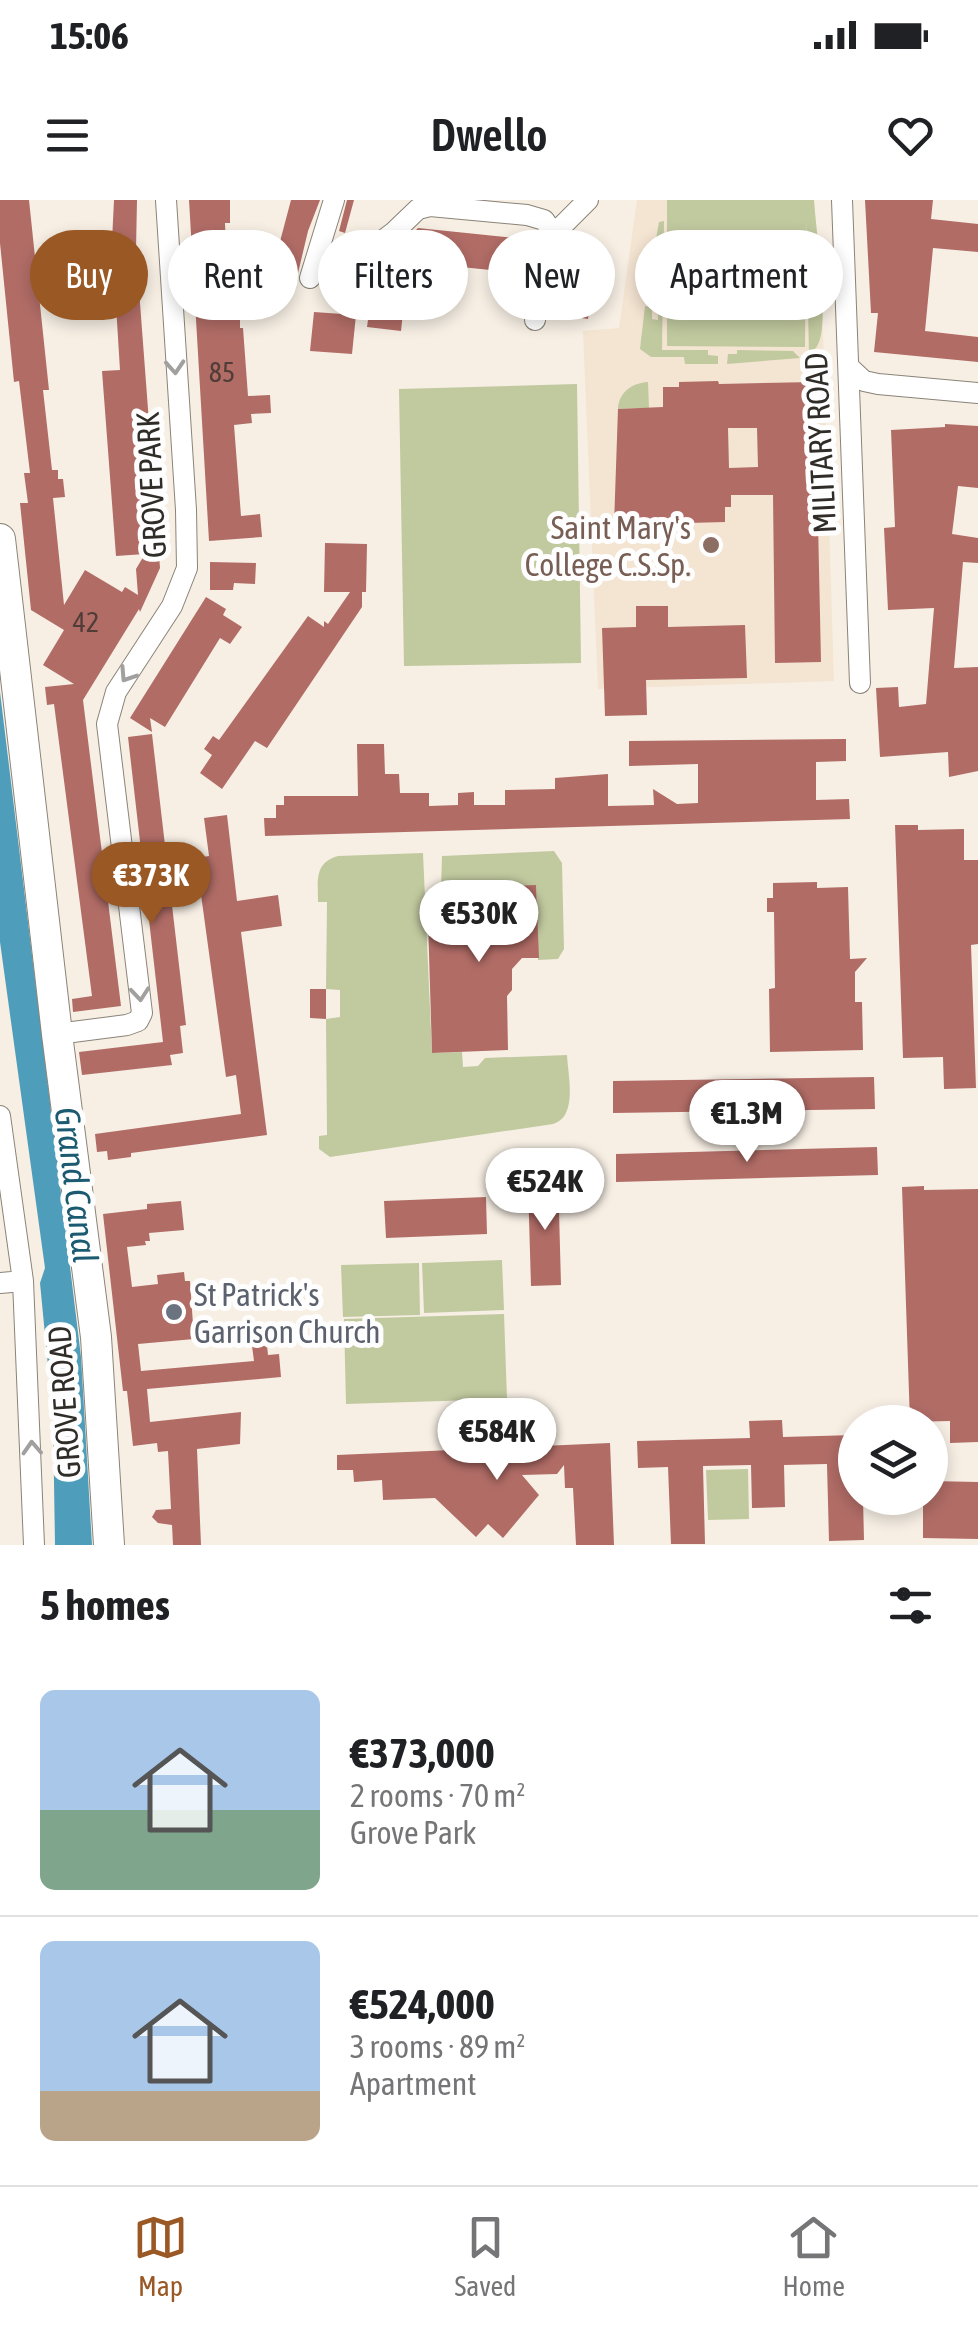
<!DOCTYPE html>
<meta charset="utf-8">
<style>
body{margin:0;font-family:"Asap Condensed",sans-serif;background:#f2f2f2;color:#202124;height:100vh;display:flex;flex-direction:column;font-size:38px;white-space:nowrap}
*{box-sizing:border-box;margin:0}
p{font-size:32px;color:#757577}
.icon{flex:none;width:55px;height:55px;fill:none;stroke:currentColor;stroke-width:2;stroke-linecap:round;stroke-linejoin:round}
.map{position:relative;height:1345px;overflow:hidden}
.details{display:flex;flex-direction:column;background:#fff;flex:1}
.details>*{flex:none}
.hud{position:absolute;left:30px;top:30px;width:920px;height:90px;display:flex;gap:20px}
.tools{position:absolute;left:838px;top:1205px;display:grid;gap:20px}
.tools a{display:grid;place-items:center;width:110px;height:110px;border-radius:50%;background:#fff;box-shadow:0 5px 15px #0003;font-size:50px}
.price{position:absolute;translate:-50% -85px;padding:0 22px;border-radius:35px;background:#fff;color:#222;font-size:32px;line-height:65px;filter:drop-shadow(0 2px 5px #0008)}
.price::after{content:'';position:absolute;left:50%;top:60px;width:30px;height:22px;margin-left:-15px;background:inherit;clip-path:polygon(0 0,100% 0,50% 100%)}
.price.selected{background:#9a5825;color:#fff}
ul{padding:0;list-style:none}
li{display:flex;align-items:center;gap:30px;height:250px;padding:0 40px}
li+li{border-top:2px solid #e0e0e0}
li span{display:grid;place-items:center;flex:none;width:280px;height:200px;border-radius:15px;color:#555}
li>.icon{margin-inline-start:auto}
span .icon{width:120px;height:120px;fill:#fffc;stroke-width:1}
li b{font-size:42px}
h2{display:flex;justify-content:space-between;align-items:center;height:120px;padding:0 40px;font-size:42px}
.tag{padding:0 35px;border-radius:45px;background:#fff;box-shadow:0 5px 15px #0003;font-size:35px;line-height:90px}
.tag.selected{background:#9a5825;color:#fff}
.status{display:flex;justify-content:space-between;align-items:center;height:70px;padding:0 50px;background:#fff;direction:ltr}
.status svg{height:28px;fill:currentColor}
header{display:flex;justify-content:space-between;align-items:center;height:130px;padding:0 40px;background:#fff;font-size:45px;font-weight:600}
.tabs{display:flex;justify-content:space-around;align-items:center;height:140px;border-top:2px solid #e0e0e0;background:#fff;font-size:28px;color:#757577}
.tabs a{display:grid;justify-items:center;gap:5px}
.tabs .selected{color:#9a5825}
.map>svg:first-child{display:block}
.education{fill:#f4e4d2}
.green{fill:#c1c99f}
.water{fill:#4e9ebb}
.building{fill:#b16c66;fill-rule:evenodd}
.lines{fill:none;stroke-linecap:round;stroke-linejoin:round}
.street-casing{stroke:#8a8378;stroke-width:22}
.secondary-casing{stroke:#8a8378;stroke-width:32}
.street{stroke:#fff;stroke-width:20}
.secondary{stroke:#fff;stroke-width:30}
.oneway{stroke:#a2a09f}
.education-dot{fill:#8d6e63;stroke:#fefefe;stroke-width:4}
.worship-dot{fill:#6b7280;stroke:#fefefe;stroke-width:4}
.labels{text-anchor:middle;dominant-baseline:central;stroke-width:10;stroke-linejoin:round;paint-order:stroke}
.number-label{font-size:28px;fill:#503d38}
.street-label{font-size:32px;fill:#302d29;stroke:#fefefe}
.education-label{font-size:32px;fill:#785e54;stroke:#fefefe;text-anchor:end}
.worship-label{font-size:32px;fill:#5b616d;stroke:#fefefe;text-anchor:start}
.water-label{font-size:35px;font-style:italic;fill:#1b5a70;stroke:#fefefe}
</style>
<div class="status"><b>15:06</b><svg viewBox="0 0 49 12"><path d="M0 12V9h3v3zM5 12V6h3v6zM10 12V3h3v9zM15 12V0h3v12zM26 1h20v11H26zM47 4h2v5h-2z"/></svg></div>
<header><svg class="icon" aria-label="menu" viewBox="0 0 24 24"><path d="M4 6h16M4 12h16M4 18h16"/></svg>Dwello<svg class="icon" aria-label="heart" viewBox="0 0 24 24"><path d="M12 20l-8-8c-3-5 5-10 8-4 3-6 11-1 8 4z"/></svg></header>
<div class="map">
<svg width="978" height="1345" viewBox="0 0 978 1345">
<rect width="100%" height="100%" fill="#f7efe4"/>
<path class="education" d="M637 0H814L823 134 834 481 598 489 583 131 619 128Z"/>
<path class="green" d="M667 0H814C816 31 829 117 819 142 816 149 815 149 809 154L806 20 805 147 667 146Z
M664 21 662 150H708V155L718 156V164H685L684 157H651L640 149 645 106 652 107V119L658 120V64L652 62 659 22Z
M737 150 793 151 800 158 727 164 728 154H737Z
M648 182 649 208 618 209C619 192 632 183 648 182Z
M577 184 581 463 404 466 399 189Z
M554 651 562 663 564 749 558 759 538 760 536 685 440 720 442 656Z
M423 653 432 853 462 852 463 867 478 866 485 858 567 855C568 876 578 917 553 924L330 957 319 949V936L327 935 326 819 340 817V790L326 789 327 702H318C318 680 314 663 338 656Z
M502 1060 504 1110 424 1113 422 1063Z
M419 1063 420 1115 343 1117 341 1065Z
M504 1114 507 1199 346 1204 344 1119Z
M748 1269 749 1319 708 1320 706 1270Z"/>
<path class="water" d="M0 492 81 1157 92 1345H55L53 1218 40 1083 45 1068 0 742Z"/>
<path class="building" d="M0 0H29L49 190H43L52 270H58V279H63L65 297 53 298 64 405 85 370 122 392 125 387 138 395 136 369 145 354 116 356 102 171 120 170 112 41 114 0H137L136 50 160 368 140 412 139 409 83 500 121 806 73 812 72 799 92 796 54 504 47 505 45 487 74 484 43 465 64 430 31 410 20 303H28L24 273H30L19 181 14 182 0 43Z
M189 0H230V23H225L229 114 240 113V128H243L248 196 270 195 271 213 251 214 252 223 234 225 241 316 260 314 262 337 209 341Z
M291 0H320L308 31 294 90H288L275 87 282 62 277 61 281 50 278 49Z
M347 0H354L345 33 339 31Z
M865 0H933L931 19 978 24V52L933 48 925 131 978 137V162L874 152 878 113H871Z
M418 28 535 40 529 74 412 62 415 31Z
M571 53 597 57 588 119 562 115Z
M376 63 408 67 401 131 367 127Z
M314 112 356 115 352 154 310 151Z
M718 181 719 184 815 182 821 462 775 463 773 295H731V307H725V322L614 325 618 209 663 207V187H679V182ZM728 228H757L758 267 729 268Z
M945 224 978 226V288L958 286 952 334 978 338V363L963 362 954 468 978 467V571L949 577 948 552 880 557 876 488 898 487 899 507 926 504 934 408 888 410 884 328 895 327 891 230 945 227Z
M325 343 367 344 366 392H362V407L267 548 255 541 222 589 200 573 212 555 204 549 213 536 219 540 308 416 324 427V421L328 424 350 392H324Z
M210 362 256 363 255 384 234 383 233 390H210Z
M206 397 226 409 223 415 242 427 230 444 220 438 165 527 150 518 152 532 130 518Z
M636 406H668V427L745 425 747 478 646 480 647 515 605 516 602 428 636 427Z
M152 534 186 825 180 826 183 853 170 855 172 865 82 875 79 852 163 842 128 537Z
M846 539V561L816 562V600L849 599 850 619 265 636 264 618H276V605H284V596H358L357 544H384L385 574H399L400 593H429V606L458 605V593L474 592V605H505V590L555 589V578L608 574V606L654 605 653 589 677 604 698 603V564L629 566V541Z
M227 615 237 701 278 695 282 726 241 732 267 935 131 953V957L108 960 107 951 97 952 95 934 241 914 236 875 226 877 196 658 209 656 204 618Z
M895 625H918V630L964 629V660H978V744L971 745 976 888 944 889 943 857 903 858Z
M817 682V688L848 687 850 759 867 758 855 772V802H862L863 850 770 852 769 789 775 788 774 712H767V698H773V683Z
M536 685 539 758H522L512 769V790L507 796 508 850 432 853 428 720H440L455 688Z
M310 789H326V819L310 818Z
M874 877 875 909 613 913V881Z
M877 947 878 975 616 982V954Z
M562 983 563 1010 559 1011 561 1085 531 1086 528 984Z
M924 986V990L978 989V1242L950 1243V1221L910 1222 902 987Z
M486 997 487 1034 386 1038 384 1001Z
M181 1001 184 1030 149 1033 150 1041H145L146 1045 127 1047 132 1087 158 1084 157 1075 184 1072 185 1081H190L194 1139 138 1144 141 1171 254 1161 252 1146 267 1145 268 1155 279 1154 281 1177 147 1189 150 1222 241 1212 240 1244 197 1249 201 1345H173L172 1325 158 1323 152 1317 156 1310 171 1309 168 1251 158 1252 157 1243 133 1246 127 1191H123L103 1014 147 1009V1004Z
M782 1220 783 1237 855 1235V1298H863L864 1340 829 1341 827 1264 784 1265 785 1307 752 1308 751 1265 703 1266 705 1344H671L668 1267 638 1268 637 1241 750 1238 749 1221Z
M610 1243 614 1345H576L573 1288H565L564 1265 557 1274 522 1275 539 1295 503 1338 488 1324 476 1337 435 1298 383 1300 382 1280 354 1282 353 1270H337V1255Z
M930 1281 978 1282V1339L923 1338V1298H930Z"/>
<g class="lines">
<g class="street-casing">
<path id="street" d="M842 0 860 483
M310 78 334 0
M342 100 346 75 356 61 394 32 418 9 430 6 527 15 544 20 554 34
M535 120 547 47 554 34 588 0
M849 167 864 181 878 184 978 193
M57 834 127 825 138 821 142 813 107 524 116 492 172 406 187 368 186 310 166 0
M0 916 23 1081 34 1345
M0 1083 23 1081"/>
</g>
<g class="secondary-casing">
<path id="secondary" d="M0 339 57 834 96 1137 109 1345"/>
</g>
<use href="#street" class="street"/>
<use href="#secondary" class="secondary"/>
</g>
<defs><path id="oneway-chevron" d="M-2-3.5L2.5 0L-2 3.5" fill="none" stroke-width="1.6" stroke-linecap="round" stroke-linejoin="round" transform="scale(2.5)"/></defs>
<g class="oneway">
<use href="#oneway-chevron" transform="translate(175 167) rotate(86)"/>
<use href="#oneway-chevron" transform="translate(127 475) rotate(123)"/>
<use href="#oneway-chevron" transform="translate(140 794) rotate(85)"/>
<use href="#oneway-chevron" transform="translate(32 1248) rotate(-93)"/>
</g>
<circle class="education-dot" cx="711" cy="345" r="10"/>
<circle class="worship-dot" cx="174" cy="1112" r="10"/>
<g class="labels">
<g class="number-label">
<text x="222" y="172">85</text>
<text x="86" y="422">42</text>
</g>
<g class="street-label">
<text transform="translate(820 243) rotate(-93)">MILITARY ROAD</text>
<text transform="translate(151 285) rotate(-93)">GROVE PARK</text>
<text transform="translate(64 1202) rotate(-94)">GROVE ROAD</text>
</g>
<g class="education-label">
<text x="691" y="327">Saint Mary's<tspan x="691" dy="37">College C.S.Sp.</tspan></text>
</g>
<g class="worship-label">
<text x="194" y="1094">St Patrick's<tspan x="194" dy="37">Garrison Church</tspan></text>
</g>
<g class="water-label">
<text transform="translate(77 985) rotate(83)">Grand Canal</text>
</g>
</g>
</svg>
<div class="tools">
<a><svg class="icon" aria-label="layers" viewBox="0 0 24 24"><path d="M12 4l9 5-9 5-9-5zM3 14l9 5 9-5"/></svg></a>
</div>
<b class="price selected" style="left:151px;top:727px">€373K</b>
<b class="price" style="left:479px;top:765px">€530K</b>
<b class="price" style="left:747px;top:965px">€1.3M</b>
<b class="price" style="left:545px;top:1033px">€524K</b>
<b class="price" style="left:497px;top:1283px">€584K</b>
<div class="hud">
<a class="tag selected">Buy</a>
<a class="tag">Rent</a>
<a class="tag">Filters</a>
<a class="tag">New</a>
<a class="tag">Apartment</a>
</div>
</div>
<section class="details">
<h2>5 homes<svg class="icon" aria-label="filters" viewBox="0 0 24 24"><path d="M4 7h16M4 17h16"/><circle cx="9" cy="7" r="2"/><circle cx="15" cy="17" r="2"/></svg></h2>
<ul>
<li><span style="background:linear-gradient(#a9c7e8 60%,#7fa58c 0)"><svg class="icon" aria-label="home" viewBox="0 0 24 24"><path d="M3 11l9-7 9 7M6 9v11h12V9"/></svg></span><div><b>€373,000</b><p>2 rooms · 70 m²</p><p>Grove Park</p></div></li>
<li><span style="background:linear-gradient(#a9c7e8 75%,#b9a48a 0)"><svg class="icon" aria-label="home" viewBox="0 0 24 24"><path d="M3 11l9-7 9 7M6 9v11h12V9"/></svg></span><div><b>€524,000</b><p>3 rooms · 89 m²</p><p>Apartment</p></div></li>
</ul>
</section>
<nav class="tabs">
<a class="selected"><svg class="icon" aria-label="map" viewBox="0 0 24 24"><path d="M3 6l6-2 6 2 6-2v14l-6 2-6-2-6 2zM9 4v14M15 6v14"/></svg>Map</a>
<a><svg class="icon" aria-label="saved" viewBox="0 0 24 24"><path d="M7 4h10v16l-5-4-5 4z"/></svg>Saved</a>
<a><svg class="icon" aria-label="home" viewBox="0 0 24 24"><path d="M3 11l9-7 9 7M6 9v11h12V9"/></svg>Home</a>
</nav>
